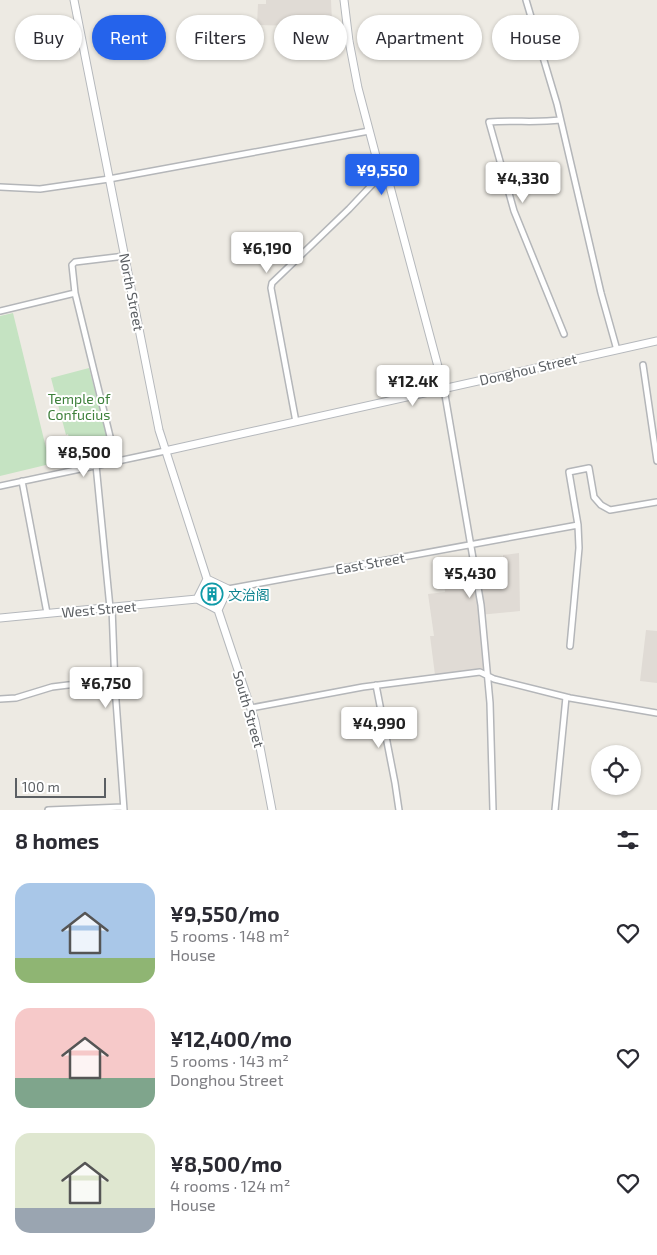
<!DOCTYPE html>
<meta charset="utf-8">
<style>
body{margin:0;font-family:"Exo 2","Noto Sans SC",sans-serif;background:#f7f7f7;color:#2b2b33;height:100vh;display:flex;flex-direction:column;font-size:19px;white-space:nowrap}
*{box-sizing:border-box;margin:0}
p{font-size:16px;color:#7c7c81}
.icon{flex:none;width:28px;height:28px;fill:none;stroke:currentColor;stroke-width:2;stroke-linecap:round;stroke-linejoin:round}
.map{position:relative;height:810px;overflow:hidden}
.details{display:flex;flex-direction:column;background:#fff;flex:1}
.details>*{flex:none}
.hud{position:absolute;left:15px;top:15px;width:628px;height:45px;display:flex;gap:10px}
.tools{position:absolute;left:591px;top:745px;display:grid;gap:10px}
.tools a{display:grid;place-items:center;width:50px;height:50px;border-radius:50%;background:#fff;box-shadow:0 1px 4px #0004;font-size:25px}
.scale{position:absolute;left:15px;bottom:12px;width:91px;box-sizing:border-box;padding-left:5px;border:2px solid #5b5f63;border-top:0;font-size:14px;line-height:18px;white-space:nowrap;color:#5b5f63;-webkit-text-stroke:4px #fff;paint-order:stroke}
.price{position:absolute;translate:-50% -42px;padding:0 11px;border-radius:5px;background:#fff;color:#222;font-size:16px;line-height:32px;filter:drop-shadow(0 1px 2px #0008)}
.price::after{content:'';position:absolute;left:50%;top:30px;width:15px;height:11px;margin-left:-8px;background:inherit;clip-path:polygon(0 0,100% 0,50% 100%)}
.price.on{background:#2563eb;color:#fff}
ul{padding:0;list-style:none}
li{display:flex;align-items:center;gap:15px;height:125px;padding:0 15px}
li span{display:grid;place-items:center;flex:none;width:140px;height:100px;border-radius:15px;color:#555}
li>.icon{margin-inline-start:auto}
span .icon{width:60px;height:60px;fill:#fffc;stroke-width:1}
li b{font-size:21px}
h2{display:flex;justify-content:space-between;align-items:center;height:60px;padding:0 15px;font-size:21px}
.tag{padding:0 18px;border-radius:22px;background:#fff;box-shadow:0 1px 4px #0004;font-size:18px;line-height:45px}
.tag.on{background:#2563eb;color:#fff}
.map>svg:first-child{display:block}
.education{fill:#e0dbd5}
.green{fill:#c5e3c2}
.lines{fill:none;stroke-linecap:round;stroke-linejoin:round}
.street-casing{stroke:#b4b6b9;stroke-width:8}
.secondary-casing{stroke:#b5b8bc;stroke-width:9}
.street{stroke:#fff;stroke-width:5}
.secondary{stroke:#fff;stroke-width:7}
.labels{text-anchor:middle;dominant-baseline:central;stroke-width:4;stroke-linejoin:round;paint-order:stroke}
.street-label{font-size:14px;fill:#5b5f63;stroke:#fff}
.park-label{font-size:14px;fill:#3f813c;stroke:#fff}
.culture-label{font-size:14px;fill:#0d838f;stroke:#fff;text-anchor:start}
</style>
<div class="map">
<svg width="657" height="810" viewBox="0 0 657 810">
<rect width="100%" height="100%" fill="#edeae3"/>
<path class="education" d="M266 0H331L332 22 301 26 257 25 258 4H266Z
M519 553 520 611 479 615 486 669 435 675 430 636H434L428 594 445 592 444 580 481 576 480 565 490 564V560L503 559V555Z
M646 630 657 631V683L640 681Z"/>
<path class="green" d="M13 313 50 464 0 476V316Z
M89 368 112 456 76 466 68 434 66 435 51 378Z"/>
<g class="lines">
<g class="street-casing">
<path id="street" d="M526 0 557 104 601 293 617 350
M560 120C537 123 513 120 489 122L514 211 564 334
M0 187 40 189 109 179 369 131
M75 293 116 461
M0 311 75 293 72 265 75 262 125 256
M643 365 657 461
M444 389 481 605 490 703 493 810
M296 422 271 288 272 283 349 209 384 172
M96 465 110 608
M22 481 47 613
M0 486 165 451
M228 589 578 525 569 472 589 468 594 497 601 505 610 510 657 502
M112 607 115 687 124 810
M570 646 579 548 578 525
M376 685 395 783 399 810
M0 699 16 698 52 687 68 685 82 684 115 687
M251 708 363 687 480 672 494 679 570 698 657 713
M48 810 123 807
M555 810 566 697"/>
</g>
<g class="secondary-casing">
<path id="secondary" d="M74 0 159 430 207 579
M344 0 349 41 358 88 377 160 388 179 444 389
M165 451 657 341
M207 579 228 589 218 610 197 599Z
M218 610 255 721 272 810
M0 618 197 599"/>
</g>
<use href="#street" class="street"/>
<use href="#secondary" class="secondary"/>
</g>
<defs>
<g id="building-ring" transform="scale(1.125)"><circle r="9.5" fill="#fff" stroke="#0f9aa8" stroke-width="1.5"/><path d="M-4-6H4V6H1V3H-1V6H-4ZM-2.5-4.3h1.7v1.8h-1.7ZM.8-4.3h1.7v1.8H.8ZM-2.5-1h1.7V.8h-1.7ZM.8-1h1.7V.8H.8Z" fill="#0f9aa8"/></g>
</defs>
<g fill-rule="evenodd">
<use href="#building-ring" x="212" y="594"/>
</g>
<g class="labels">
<g class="street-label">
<text transform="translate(132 292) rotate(79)">North Street</text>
<text transform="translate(528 369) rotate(-13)">Donghou Street</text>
<text transform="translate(370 563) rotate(-10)">East Street</text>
<text transform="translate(99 609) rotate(-5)">West Street</text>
<text transform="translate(249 709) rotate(74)">South Street</text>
</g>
<g class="park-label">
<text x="79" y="398">Temple of<tspan x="79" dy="16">Confucius</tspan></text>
</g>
<g class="culture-label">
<text x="228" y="594">文治阁</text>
</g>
</g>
</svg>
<div class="tools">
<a><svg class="icon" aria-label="locate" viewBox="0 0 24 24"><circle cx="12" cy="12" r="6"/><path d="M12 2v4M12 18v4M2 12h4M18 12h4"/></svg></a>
</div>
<div class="scale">100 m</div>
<b class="price on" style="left:382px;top:196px">¥9,550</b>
<b class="price" style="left:523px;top:204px">¥4,330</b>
<b class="price" style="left:267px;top:274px">¥6,190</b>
<b class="price" style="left:413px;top:407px">¥12.4K</b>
<b class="price" style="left:84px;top:478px">¥8,500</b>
<b class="price" style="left:470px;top:599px">¥5,430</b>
<b class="price" style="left:106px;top:709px">¥6,750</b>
<b class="price" style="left:379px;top:749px">¥4,990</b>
<div class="hud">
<a class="tag">Buy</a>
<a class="tag on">Rent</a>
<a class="tag">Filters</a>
<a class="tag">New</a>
<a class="tag">Apartment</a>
<a class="tag">House</a>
</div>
</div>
<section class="details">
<h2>8 homes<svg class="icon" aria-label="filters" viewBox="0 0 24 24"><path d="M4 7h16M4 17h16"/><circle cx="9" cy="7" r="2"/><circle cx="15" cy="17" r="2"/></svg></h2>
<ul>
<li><span style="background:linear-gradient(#a9c7e8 75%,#8fb573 0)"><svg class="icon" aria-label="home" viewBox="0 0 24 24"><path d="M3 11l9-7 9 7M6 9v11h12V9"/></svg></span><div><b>¥9,550/mo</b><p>5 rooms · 148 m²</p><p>House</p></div><svg class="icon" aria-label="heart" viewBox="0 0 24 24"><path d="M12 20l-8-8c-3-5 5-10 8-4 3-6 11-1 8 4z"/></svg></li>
<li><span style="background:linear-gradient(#f6c9c9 70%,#7fa58c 0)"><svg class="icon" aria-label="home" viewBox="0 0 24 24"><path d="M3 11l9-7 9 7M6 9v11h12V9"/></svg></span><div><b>¥12,400/mo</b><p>5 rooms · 143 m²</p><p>Donghou Street</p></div><svg class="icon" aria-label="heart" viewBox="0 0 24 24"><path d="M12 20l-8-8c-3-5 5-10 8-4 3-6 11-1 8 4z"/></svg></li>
<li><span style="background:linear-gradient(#dfe7d0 75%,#9aa5b1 0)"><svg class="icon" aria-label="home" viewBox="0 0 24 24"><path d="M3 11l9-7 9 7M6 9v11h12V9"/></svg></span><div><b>¥8,500/mo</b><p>4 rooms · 124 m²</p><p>House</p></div><svg class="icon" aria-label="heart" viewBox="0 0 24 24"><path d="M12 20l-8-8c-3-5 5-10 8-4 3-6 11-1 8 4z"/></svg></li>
</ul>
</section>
